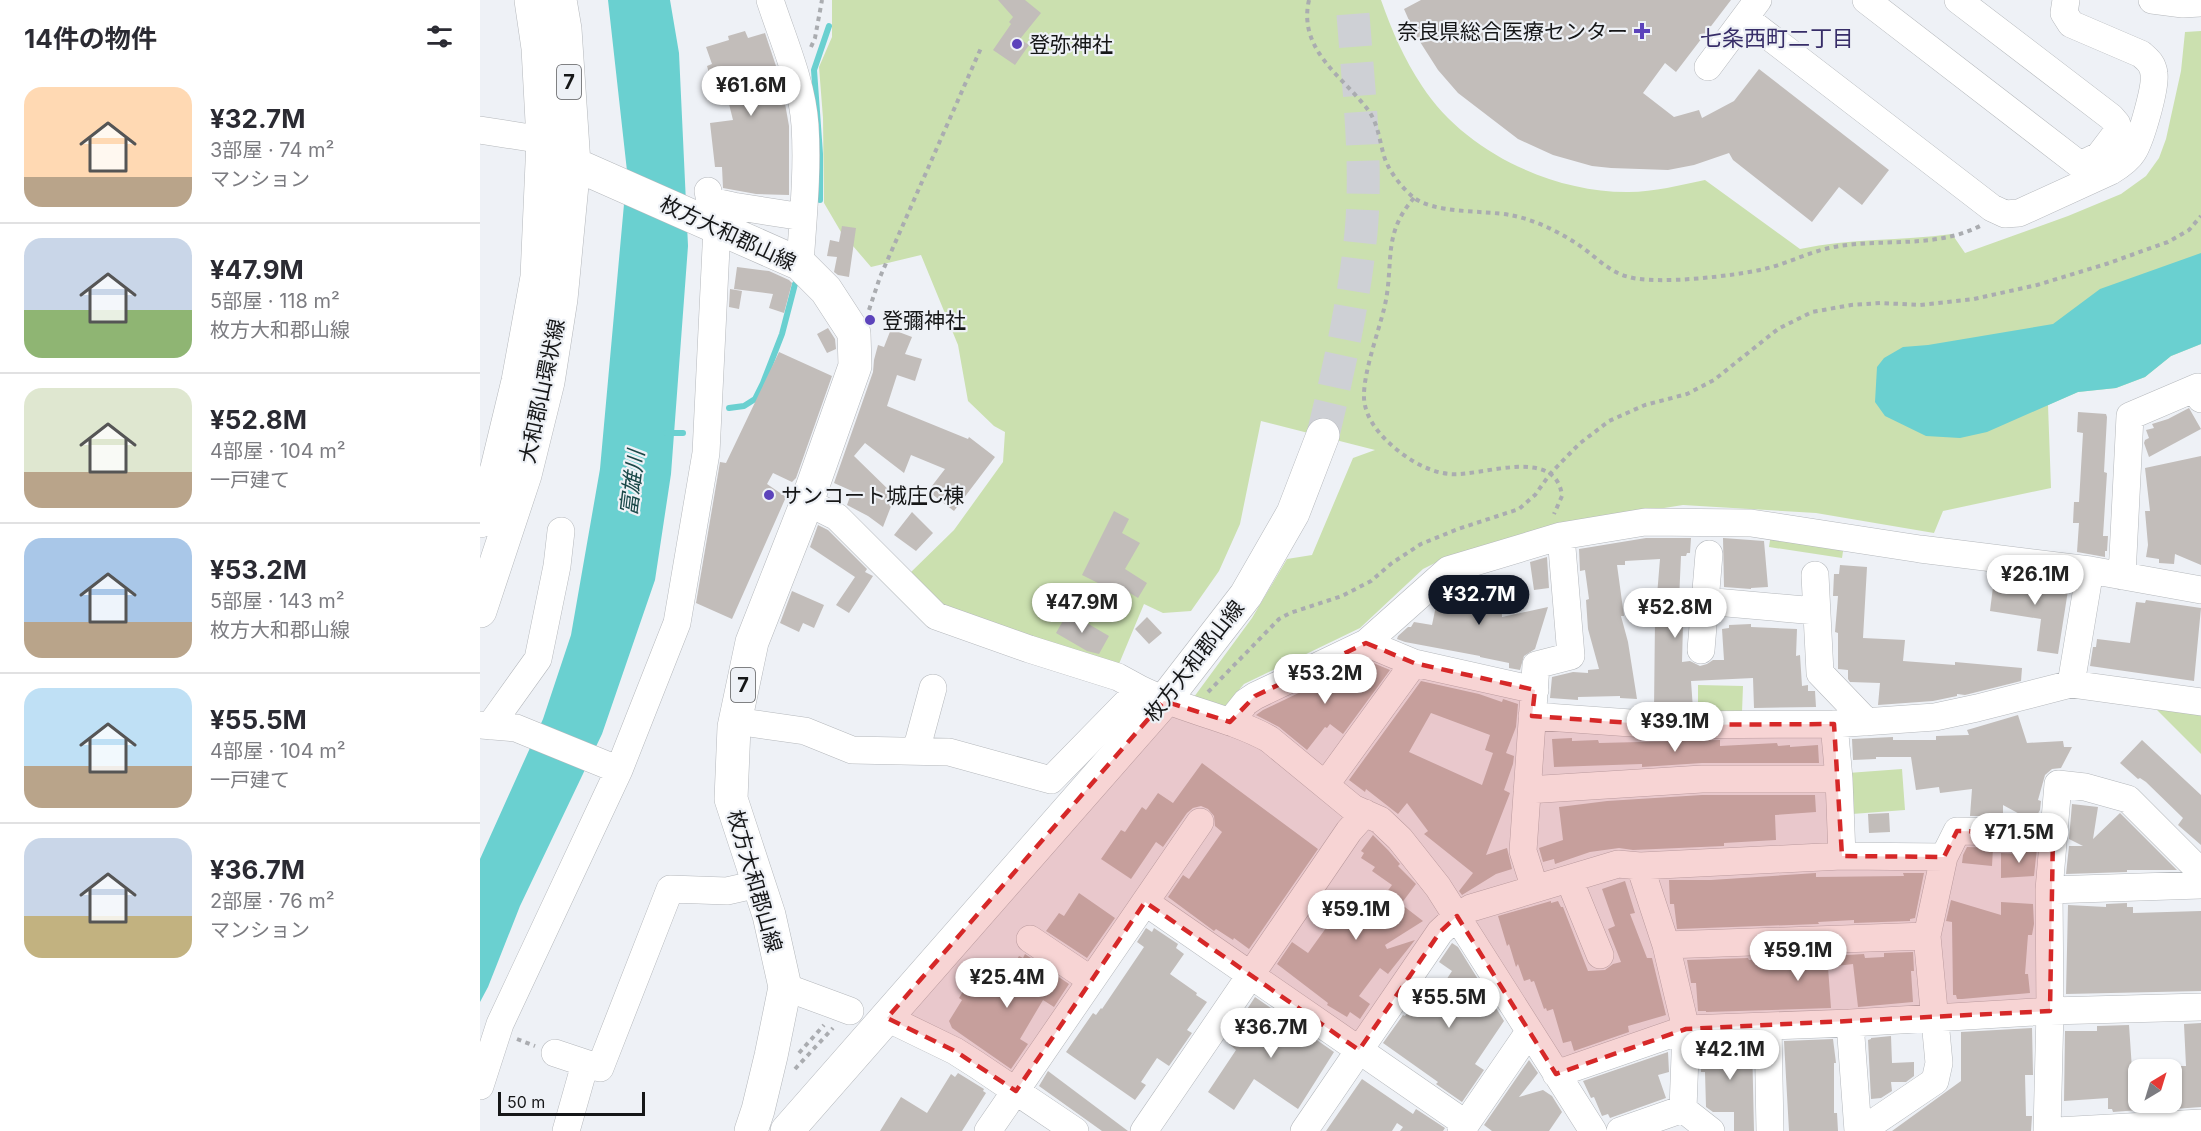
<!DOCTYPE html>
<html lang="ja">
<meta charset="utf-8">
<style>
body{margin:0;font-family:Inter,"Noto Sans JP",sans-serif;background:#f7f7f7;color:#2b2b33;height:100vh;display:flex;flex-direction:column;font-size:22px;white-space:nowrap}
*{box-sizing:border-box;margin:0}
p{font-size:20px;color:#7c7c81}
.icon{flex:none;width:33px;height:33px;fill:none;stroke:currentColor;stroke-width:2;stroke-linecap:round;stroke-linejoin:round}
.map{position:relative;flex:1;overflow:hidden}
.sheet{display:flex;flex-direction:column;background:#fff;width:480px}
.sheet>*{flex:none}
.needle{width:39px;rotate:38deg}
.buttons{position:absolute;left:1648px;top:1059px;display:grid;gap:12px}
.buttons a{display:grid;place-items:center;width:54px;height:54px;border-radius:12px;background:#fff;box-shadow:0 2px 4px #0004;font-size:30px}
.scale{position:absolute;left:18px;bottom:15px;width:147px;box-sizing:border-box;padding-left:6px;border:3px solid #161718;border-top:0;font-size:16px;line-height:21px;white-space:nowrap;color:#161718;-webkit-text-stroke:4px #eef1f6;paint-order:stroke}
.price{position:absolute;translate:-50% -51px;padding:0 14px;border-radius:21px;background:#fff;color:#222;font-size:20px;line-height:39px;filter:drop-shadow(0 2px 3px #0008)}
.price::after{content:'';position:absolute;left:50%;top:36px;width:18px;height:14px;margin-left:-9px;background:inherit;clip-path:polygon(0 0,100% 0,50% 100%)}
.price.on{background:#111827;color:#fff}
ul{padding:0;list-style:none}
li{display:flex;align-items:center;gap:18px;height:150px;padding:0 24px}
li+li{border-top:2px solid #e1e1e2}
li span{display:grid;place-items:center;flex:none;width:168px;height:120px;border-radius:18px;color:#555}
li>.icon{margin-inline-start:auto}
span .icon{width:72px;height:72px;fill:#fffc;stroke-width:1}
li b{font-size:26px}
h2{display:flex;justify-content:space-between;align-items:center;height:72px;padding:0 24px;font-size:26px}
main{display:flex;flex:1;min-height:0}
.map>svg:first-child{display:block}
.green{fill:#cbe0af}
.water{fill:#6ad0d0}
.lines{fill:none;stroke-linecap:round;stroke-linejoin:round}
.stream{stroke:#6ad0d0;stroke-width:6}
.building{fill:#c2bdba;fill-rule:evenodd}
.major-tunnel{stroke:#ced0d5;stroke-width:33;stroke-dasharray:33 16;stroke-linecap:butt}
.minor-casing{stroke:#b5b8bc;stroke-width:28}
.major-casing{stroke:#b5b8bc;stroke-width:34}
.path{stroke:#aaacb0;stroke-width:4;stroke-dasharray:4.5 4.5;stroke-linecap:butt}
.minor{stroke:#fff;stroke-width:27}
.major{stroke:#fff;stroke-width:33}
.marked{fill:#d62828;fill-opacity:0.2;stroke:#d62828;stroke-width:4.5;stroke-dasharray:12 8;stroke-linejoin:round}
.poi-dot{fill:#5c43bb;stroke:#eef1f6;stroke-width:2}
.labels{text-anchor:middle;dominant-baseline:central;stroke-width:4.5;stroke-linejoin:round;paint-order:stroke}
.shield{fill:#eef1f6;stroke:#57585b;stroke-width:1.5}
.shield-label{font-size:20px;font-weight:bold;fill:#161718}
.poi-label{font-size:21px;fill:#161718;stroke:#eef1f6;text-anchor:start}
.street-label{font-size:21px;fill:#161718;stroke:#eef1f6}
.neighbourhood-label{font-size:22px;fill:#372d68;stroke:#eef1f6}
.water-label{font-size:22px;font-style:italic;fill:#1a4848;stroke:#eef1f6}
</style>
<main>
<section class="sheet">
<h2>14件の物件<svg class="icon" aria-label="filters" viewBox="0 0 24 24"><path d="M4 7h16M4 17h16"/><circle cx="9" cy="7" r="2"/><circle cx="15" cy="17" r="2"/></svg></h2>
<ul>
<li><span style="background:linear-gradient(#ffd9b3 75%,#b9a48a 0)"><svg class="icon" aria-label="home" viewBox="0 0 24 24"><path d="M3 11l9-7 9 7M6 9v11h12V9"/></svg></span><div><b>¥32.7M</b><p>3部屋 · 74 m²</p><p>マンション</p></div></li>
<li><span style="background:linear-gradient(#c9d6e8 60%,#8fb573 0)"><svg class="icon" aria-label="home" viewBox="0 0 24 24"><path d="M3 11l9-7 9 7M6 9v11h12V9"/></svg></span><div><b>¥47.9M</b><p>5部屋 · 118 m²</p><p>枚方大和郡山線</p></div></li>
<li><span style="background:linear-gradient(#dfe7d0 70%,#b9a48a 0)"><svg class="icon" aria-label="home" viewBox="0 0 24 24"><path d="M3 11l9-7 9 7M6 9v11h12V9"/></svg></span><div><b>¥52.8M</b><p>4部屋 · 104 m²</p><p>一戸建て</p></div></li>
<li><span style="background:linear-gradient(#a9c7e8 70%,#b9a48a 0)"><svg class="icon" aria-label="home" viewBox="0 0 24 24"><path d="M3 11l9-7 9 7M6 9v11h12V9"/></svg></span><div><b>¥53.2M</b><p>5部屋 · 143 m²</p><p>枚方大和郡山線</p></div></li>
<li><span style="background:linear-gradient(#bfe0f5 65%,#b9a48a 0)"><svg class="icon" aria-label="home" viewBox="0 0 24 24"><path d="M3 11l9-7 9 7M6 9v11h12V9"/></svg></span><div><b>¥55.5M</b><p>4部屋 · 104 m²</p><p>一戸建て</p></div></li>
<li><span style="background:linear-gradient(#c9d6e8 65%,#c2b280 0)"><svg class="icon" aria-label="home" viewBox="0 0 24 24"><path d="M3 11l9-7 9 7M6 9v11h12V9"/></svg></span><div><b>¥36.7M</b><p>2部屋 · 76 m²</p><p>マンション</p></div></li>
</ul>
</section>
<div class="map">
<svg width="1721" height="1131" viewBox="0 0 1721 1131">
<rect width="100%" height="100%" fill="#eef1f6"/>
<path class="green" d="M352 0H901C912 31 924 59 942 86 984 151 1072 193 1149 192 1174 192 1200 185 1225 180L1320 249C1370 238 1421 241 1472 234L1485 253 1588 216 1641 194 1666 176 1679 158 1686 139 1701 71 1705 32 1721 31V344L1691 356 1665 377 1636 388 1598 392 1568 405 1571 488 1463 511 1454 533 1336 513 1203 505 1089 523 965 558 943 569 880 628 764 684 740 712 714 697 772 618 807 559 832 555 873 458 895 450 781 421 760 524 739 571 711 611 683 613 664 604 636 671 472 618 428 575 474 530 523 462 525 432 514 426 488 401 478 345 441 255 391 267 361 232 344 203 343 118 339 67 352 37Z
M1292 527 1365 538 1362 558 1289 547Z
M1218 685 1263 686 1262 712 1218 711Z
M1670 703 1721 712V754Z
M1422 769 1425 810 1372 814 1368 773Z"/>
<path class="water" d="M128 0H190L199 53 208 246 191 474 175 580 122 734 40 906 8 987 0 1002V859L63 719 91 635 120 469 147 171Z
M1721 253V344L1691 356 1665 377 1636 388 1598 392 1507 432 1480 438 1446 436 1405 416 1395 402 1397 367 1404 358 1423 347 1448 345 1573 324 1620 289Z"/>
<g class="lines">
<path class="stream" d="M340 200V154L334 70 349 26
M249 408 264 406 275 399 283 383 302 334 315 284
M186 433H203"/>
</g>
<path class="building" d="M518 0H545L561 13 540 39 549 45 535 65 513 50 531 24 529 22 533 17Z
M941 0H1251L1196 72 1185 63 1163 93 1194 117 1219 110 1222 118 1254 101 1279 69 1409 170 1382 205 1359 187 1332 222 1253 160 1249 153 1214 165 1188 170 1131 168 1112 166 1073 155 1038 139 978 93 958 70 935 34 924 9Z
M265 31 268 38 285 33 301 81 309 126V195L276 194 243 188 242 167H235L230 123 253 120 244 84 233 87 227 66 232 64 226 47 249 40 248 36Z
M362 226 376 228 369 277 358 275 354 272 357 257 347 256 350 240 359 242Z
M257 267 289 271 309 280 312 283 304 313 289 308 293 294 254 289Z
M250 289 262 291 259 309 249 307Z
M348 328 355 339 356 349 347 353 337 334Z
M411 329 432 337 425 354 442 359 435 381 417 375 407 406 488 439 489 437 515 457 474 511 448 491 465 469 431 455 424 473 385 443 374 456 415 496 403 527 388 516 367 505 372 491 354 483 393 372 394 360 398 345 404 347Z
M299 352 352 376 316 478 312 482 293 473 287 484 306 497 252 619 216 603 240 462 246 463Z
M1709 408 1721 429 1669 457 1664 443 1665 440 1669 438 1666 430 1674 428 1672 424 1688 419Z
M1598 412 1626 414 1627 417 1624 472 1627 473 1623 536H1628L1627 551H1625V557L1597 552 1599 523H1593L1594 502H1599L1603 433 1597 432Z
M1721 456V565L1695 554 1694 564 1679 563V559L1666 557 1668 545 1665 511H1670L1665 468Z
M634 511 649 519 642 533 660 543 645 569 667 583 658 598 637 585 634 591 602 575Z
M432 512 453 533 436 551 414 535Z
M338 525 348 530 387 569 385 572 393 576 369 613 356 605 375 577 330 547Z
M1166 538H1211L1210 553H1207L1206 556H1201L1199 600V624H1203L1202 662 1210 661 1220 666 1227 664 1233 660H1244L1242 629 1249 628V625L1271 624V627L1317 629 1316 656 1320 655 1322 686 1328 685V691H1335L1336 707 1274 708 1273 678 1211 681 1213 709H1174L1175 620 1180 559 1145 561V565H1137L1144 616H1141L1148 642 1157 699 1140 698V696L1098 697V700L1070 698 1072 677 1093 672 1108 673V670L1119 669 1108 629 1106 600 1109 599 1105 570 1100 571 1099 549Z
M1243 538 1284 541 1288 587 1271 588V589L1244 587Z
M1067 557 1069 588 1054 590 1050 562Z
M1360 565 1387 567 1383 638 1425 640 1423 661 1475 665V662L1542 668 1541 681 1485 695 1477 694V696L1453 701 1398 705 1400 683 1370 682 1368 679V670L1358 669V633L1355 632 1358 596H1353L1354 574H1359Z
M1526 575 1589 584 1578 654 1557 651 1561 619 1510 611 1513 587 1524 588Z
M1021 581 1022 617 1068 607 1055 649 1044 656 1040 670 1029 668V663L1000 657V656L925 642 917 639 918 636 928 627H931L934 622 952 625 957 601 967 592 983 594 982 590H992L991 582Z
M312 591 344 605 334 628 323 623 319 632 300 623Z
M1666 600 1721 608 1714 681 1610 666 1613 647H1616L1617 639 1650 643 1656 602 1665 603Z
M588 612 629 636 619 654 607 651 576 633Z
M667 617 682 633 669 644 655 629Z
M886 660 910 670 863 734 850 724 847 728 845 727 827 750 799 727 776 715 783 710 829 688 833 690 837 684 858 674 871 683Z
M941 681 999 694 1022 702 1023 699 1038 704 1036 727 1026 753 1034 756 1033 764 1024 790 1030 793 1006 855 1027 848 1032 869 1016 874 982 895 979 891 993 873 944 834 948 831 927 803 918 814 886 789 885 792 869 780ZM951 713 1010 735 1005 750 1013 753 1002 785 929 752Z
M1538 715 1547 743 1583 741 1584 747H1592L1581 768 1572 769 1565 775 1558 800 1561 801 1560 810 1556 817H1545L1523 805V816H1490L1492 789 1460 793 1459 787 1436 790 1431 757H1396V759L1373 760 1372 739 1413 737V740H1456V736L1489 735 1487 730Z
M1092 738V741L1118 740 1119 743 1240 740V746L1297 743 1298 746 1310 745V747L1338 745 1339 763H1222L1162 767V764L1074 767 1072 739Z
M1662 740 1721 795V845L1698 825 1703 818 1666 782 1660 778 1658 779 1640 763Z
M722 763 838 849 769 949 754 938 753 940 736 929 734 931 688 897 703 875 709 879 742 832 735 826 734 816 728 809 721 806 713 808 707 813 683 847 676 842 651 879 621 859 641 830 645 832 662 807 666 810 678 793 693 803Z
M1222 795H1335L1336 812 1295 815 1296 840 1244 843V846L1153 850 1139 848 1110 852 1075 864 1074 859 1063 862 1059 848 1083 840 1079 807 1127 801Z
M1592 804 1618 807 1613 839 1640 813 1697 870H1647V872L1586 874 1589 846H1603L1589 839Z
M1409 813 1410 832 1389 833 1388 814Z
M893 835 908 850 920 864 918 866 936 884 921 904 943 921 905 945 907 949 935 940 908 974 900 968 879 996 890 1004 880 1019 870 1012 867 1017 847 1005 848 1003 797 964 812 942 828 953 846 928 835 921 848 899 883 921 909 889 912 885 892 871 895 867 881 858 884 853 881 851Z
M1487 847 1513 848 1512 866 1482 863 1483 855Z
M1544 848H1557L1554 876 1521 878V853L1544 854Z
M1336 873V877L1424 876 1423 873H1444L1435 918 1430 919V921L1374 923V920L1338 922 1339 924 1197 929 1194 904H1190L1189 880H1231Z
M1145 881 1155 913 1150 914 1167 958H1172L1186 1015 1148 1026 1149 1032 1094 1051 1091 1041 1083 1043 1073 1009 1067 1011 1066 1008 1064 1009 1054 981 1051 982 1050 979 1044 981 1038 964 1036 967 1029 944 1027 946 1018 916 1071 901V903L1078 901 1081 907H1083L1108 971 1125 970 1133 964 1141 962 1128 929 1135 926 1122 889Z
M599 893 635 918 607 958 566 931 579 913 584 916Z
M1471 900 1521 915V902L1553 904 1554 924 1552 935H1548L1545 974H1548L1550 993 1482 999H1477L1476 995H1473L1472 922 1466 921Z
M1647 903V907H1653V913L1721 911V991L1586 994 1588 905 1626 907V904Z
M666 928 672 932 674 928 698 944 696 948 704 954 690 974 717 993 716 995 727 1002 707 1030 712 1033 689 1066 677 1058 661 1082 666 1085 655 1100 586 1052 613 1013 616 1015 621 1008 622 1009 664 947 657 942Z
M972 943 978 947 1001 984 998 988 1007 994 1013 1003 1011 1005 1016 1008 1024 1021 995 1064 1004 1070 982 1102 956 1084 958 1082 903 1043 923 1015 925 1016 942 992 953 1000 972 971 959 962Z
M1433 952 1434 971H1431L1433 1002 1378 1007 1373 964 1348 967 1351 1008 1226 1012V1011H1218L1216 983H1211L1207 960 1268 958 1269 960H1284L1384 954 1385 958 1404 957V953Z
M545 954 589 984 574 1007 563 1000 540 1039 548 1044 531 1069 472 1028 469 1021 482 1000 479 998 487 985 490 987 492 984 503 991 507 985 517 992 539 956 543 958Z
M775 997 854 1052 818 1109 774 1079 754 1110 728 1092 756 1050 749 1044 768 1016 764 1014Z
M1721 1023V1107L1694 1109 1692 1066H1706L1704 1024Z
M1649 1025 1652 1069H1659V1110L1633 1112 1632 1109H1628V1098L1584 1101 1585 1031H1617V1026Z
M1552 1028 1553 1075H1545L1546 1116H1552L1551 1131H1412L1481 1081V1032Z
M1411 1036 1412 1063 1434 1062V1076L1426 1082H1411L1412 1091 1401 1098 1391 1099 1388 1040 1391 1039V1038Z
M1353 1039 1356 1063H1354V1113H1357L1358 1131H1309L1304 1041Z
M1272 1042 1274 1131H1254V1112H1233L1226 1107 1225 1072H1221V1049H1224V1044Z
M1188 1052 1189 1072 1178 1075 1186 1098 1130 1118 1128 1114 1122 1116 1114 1097 1111 1098 1103 1081Z
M1049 1060 1058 1073 1039 1097 1063 1090 1072 1096 1082 1112 1069 1131H1012L1004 1125Z
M568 1071 648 1131H622L559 1086Z
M478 1073 504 1089 503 1091 506 1093 482 1131H400L421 1097 447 1113 471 1074 475 1077Z
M882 1079 933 1114 936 1109 965 1128 963 1131H920L923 1127 917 1123 912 1131H846Z"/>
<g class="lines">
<path class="major-tunnel" d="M843 435C859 368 874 302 881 233 888 156 877 77 872 0"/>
<g class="minor-casing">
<path id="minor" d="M290 0C303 40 322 82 325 125 328 171 323 218 320 264
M1386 0 1600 165 1619 156 1638 131 1637 124 1631 117 1478 0
M1672 0 1703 4 1721 3
M1265 18 1512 208 1525 214 1539 213 1631 171C1639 166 1648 160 1653 152 1661 140 1676 87 1674 74 1673 64 1668 60 1661 54L1591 24 1584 13 1586 0
M1228 67 1278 0
M0 130 63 140
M228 191 230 201 253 206
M250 233 253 206 323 217
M327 502 357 517 456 616 549 649 638 677 660 689
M1335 575 1340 673 1387 722
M1642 576 1650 416 1718 387 1721 399
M1224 601 1336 611
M886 643 934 663 1055 690
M1221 650 1229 554
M1591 684 1610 570
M1052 716 1179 725 1354 724 1455 717 1497 708 1591 684 1721 702
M255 721 325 731 372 750 469 752 571 780 660 689C702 710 749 717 789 739L873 808 900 820 920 839 958 887 1113 1131
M750 722 766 702 775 696 886 643 968 570 1081 536 1165 522 1271 523 1440 549 1610 570 1721 590
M1354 724 1359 779 1362 856
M0 725 36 728 139 770
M10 726 58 659 77 566 81 531
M436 751 453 688
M846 784 934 663
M1047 790 1222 779H1359
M1160 866 1186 945 1206 1029 1203 1109
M1089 879 1120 955
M1055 889 1043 851 1056 665 1091 656 1081 536
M1569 890 1721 885
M665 902 986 1124
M550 939 611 980
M1186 945 1447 936
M305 987 370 1011
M407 1018 475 1051 497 1065 595 1131
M1370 1023 1378 1131
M1288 1026 1290 1131
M75 1053 120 1068 190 889 247 891 278 884
M1076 1074 1206 1029 1370 1023 1570 1011 1721 1007
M0 1086 20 1024 139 770 197 623 226 453 237 227
M1203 1109 1231 1131
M86 1131 105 1064
M508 1131 720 822
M664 1131 869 831 885 813
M824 1131 960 932 977 916 991 908 1138 864 1160 866 1362 856 1464 857
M981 1131 1049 1032
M1140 1131 1203 1109
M1381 1131 1455 1081 1459 1063 1447 936 1464 857 1477 831 1573 833
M1567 1131 1570 1011 1569 890 1578 784 1605 787 1648 799 1721 872
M1576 1131 1721 1123"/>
</g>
<g class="major-casing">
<path id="major" d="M63 140 94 164 320 264 346 290 374 333 375 366 327 502 272 642 254 727 251 799 289 915 305 987 291 1056 278 1110 271 1131
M0 521 17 468 38 381 57 277 63 140 58 48 51 0
M0 611 45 475 68 382 81 299 94 164 85 29 80 0
M307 1131 684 701 766 595 813 513 843 435"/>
</g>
<path class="path" d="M829 0C818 48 859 74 885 106 898 121 899 139 904 156 908 170 922 188 933 197 954 214 1003 210 1030 215 1056 220 1082 233 1103 248 1118 259 1131 273 1149 277 1176 285 1255 276 1284 269 1306 264 1327 253 1349 248 1399 237 1452 250 1500 226
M331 47 335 38 342 0
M934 198C901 235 915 265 904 309 898 333 883 374 884 398 885 415 895 429 907 441 924 457 946 472 970 474 1001 477 1076 445 1082 496L1074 514
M389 310 400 277 501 48
M728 692 799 619 810 613 862 596 891 581 912 563 941 544 978 529 1039 509 1055 495 1070 474 1099 444 1129 421 1165 405 1207 394 1234 380 1298 329 1332 312 1371 305 1401 303 1440 305 1494 299 1557 285 1626 264 1688 242 1709 230 1721 216
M37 1039 55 1046
M319 1053 344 1025
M315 1069 353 1028"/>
<use href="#minor" class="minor"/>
<use href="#major" class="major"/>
</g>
<path class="marked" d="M886 643 934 663 1055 690 1052 716 1179 725 1354 724 1362 856 1464 857 1477 831 1573 833 1570 1011 1206 1029 1076 1074 977 916 960 932 879 1050 665 902 536 1091 475 1051 407 1018 684 701 750 722 775 696Z"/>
<g class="poi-dot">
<path d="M1159 22h6v6h6v6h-6v6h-6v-6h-6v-6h6z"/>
<circle cx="537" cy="44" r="6"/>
<circle cx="390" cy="320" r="6"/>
<circle cx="289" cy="495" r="6"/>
</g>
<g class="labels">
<g class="shield">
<rect x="77" y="65" width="24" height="34" rx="4.5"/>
<rect x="251" y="668" width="24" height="34" rx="4.5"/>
</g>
<g class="shield-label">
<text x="89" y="82">7</text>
<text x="263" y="685">7</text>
</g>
<g class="poi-label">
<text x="1148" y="31" text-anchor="end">奈良県総合医療センター</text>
<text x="549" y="44">登弥神社</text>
<text x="402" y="320">登彌神社</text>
<text x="301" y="495">サンコート城庄C棟</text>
</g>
<g class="street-label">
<text transform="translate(248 233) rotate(25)">枚方大和郡山線</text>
<text transform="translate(62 391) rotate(-78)">大和郡山環状線</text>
<text transform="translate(714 661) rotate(-52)">枚方大和郡山線</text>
<text transform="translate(275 881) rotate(74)">枚方大和郡山線</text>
</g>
<g class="neighbourhood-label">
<text x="1297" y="38">七条西町二丁目</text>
</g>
<g class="water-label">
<text transform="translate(152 483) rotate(-83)">富雄川</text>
</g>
</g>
</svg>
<div class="buttons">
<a><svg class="needle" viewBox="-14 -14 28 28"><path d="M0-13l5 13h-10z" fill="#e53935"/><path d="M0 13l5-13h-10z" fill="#7c7c81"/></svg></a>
</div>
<div class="scale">50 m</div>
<b class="price" style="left:271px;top:117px">¥61.6M</b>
<b class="price" style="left:1555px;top:606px">¥26.1M</b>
<b class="price on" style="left:999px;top:626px">¥32.7M</b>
<b class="price" style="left:602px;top:634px">¥47.9M</b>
<b class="price" style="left:1195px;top:639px">¥52.8M</b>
<b class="price" style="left:845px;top:705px">¥53.2M</b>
<b class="price" style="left:1195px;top:753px">¥39.1M</b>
<b class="price" style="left:1539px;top:864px">¥71.5M</b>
<b class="price" style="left:876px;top:941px">¥59.1M</b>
<b class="price" style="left:1318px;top:982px">¥59.1M</b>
<b class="price" style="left:527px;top:1009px">¥25.4M</b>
<b class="price" style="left:969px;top:1029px">¥55.5M</b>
<b class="price" style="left:791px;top:1059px">¥36.7M</b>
<b class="price" style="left:1250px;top:1081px">¥42.1M</b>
</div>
</main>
